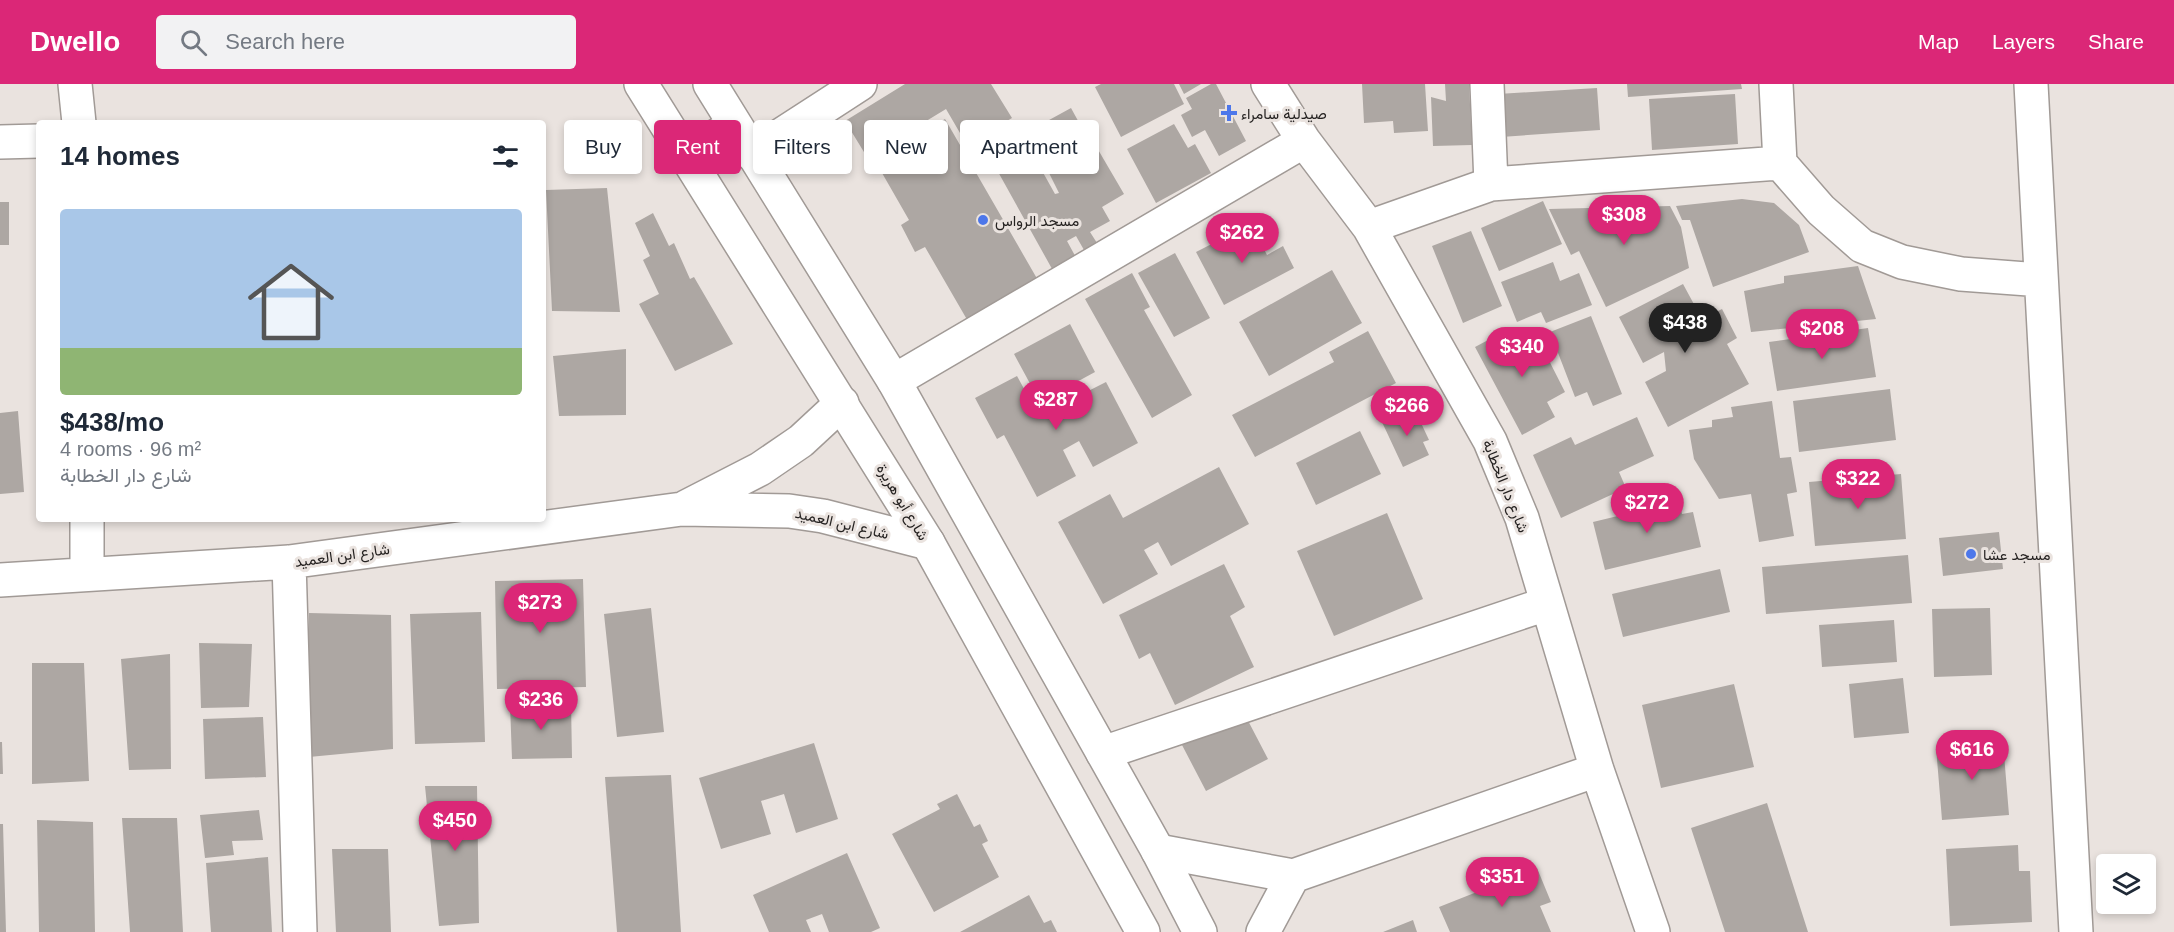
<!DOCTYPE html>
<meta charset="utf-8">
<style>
body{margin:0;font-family:Arial,Vazirmatn,sans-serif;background:#f2f2f3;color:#1f2937;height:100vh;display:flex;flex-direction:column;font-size:22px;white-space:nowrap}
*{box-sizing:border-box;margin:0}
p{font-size:20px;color:#747a83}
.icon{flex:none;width:33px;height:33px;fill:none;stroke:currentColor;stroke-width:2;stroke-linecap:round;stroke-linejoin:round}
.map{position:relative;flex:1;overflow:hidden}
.drawer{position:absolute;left:36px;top:36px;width:510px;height:402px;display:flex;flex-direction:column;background:#fff;border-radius:6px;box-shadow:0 3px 9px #0003}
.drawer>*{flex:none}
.guide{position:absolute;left:564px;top:36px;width:570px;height:54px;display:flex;gap:12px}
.fabs{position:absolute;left:2096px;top:770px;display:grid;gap:12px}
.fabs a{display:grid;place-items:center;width:60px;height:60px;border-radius:6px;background:#fff;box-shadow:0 3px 9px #0003;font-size:30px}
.price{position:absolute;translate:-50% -51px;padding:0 14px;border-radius:21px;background:#db2777;color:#fff;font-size:20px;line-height:39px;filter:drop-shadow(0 2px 3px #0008)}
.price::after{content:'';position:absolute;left:50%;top:36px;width:18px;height:14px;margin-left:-9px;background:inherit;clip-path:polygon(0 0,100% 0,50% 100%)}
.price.active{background:#222;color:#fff}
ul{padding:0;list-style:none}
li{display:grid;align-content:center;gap:12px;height:318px;padding:0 24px}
li span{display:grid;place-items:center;height:186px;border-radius:6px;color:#555}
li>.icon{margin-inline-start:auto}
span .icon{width:108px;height:108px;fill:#fffc;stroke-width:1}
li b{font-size:26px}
h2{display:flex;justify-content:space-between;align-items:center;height:72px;padding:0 24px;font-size:26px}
.tag{padding:0 21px;border-radius:6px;background:#fff;box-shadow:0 3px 9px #0003;font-size:21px;line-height:54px}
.tag.active{background:#db2777;color:#fff}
header{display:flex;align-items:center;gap:36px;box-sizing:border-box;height:84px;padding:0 30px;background:#db2777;color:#fff}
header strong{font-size:28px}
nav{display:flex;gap:33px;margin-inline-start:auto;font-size:21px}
.search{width:420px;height:54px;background:#f2f2f3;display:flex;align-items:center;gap:15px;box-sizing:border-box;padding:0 21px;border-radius:6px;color:#747a83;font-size:22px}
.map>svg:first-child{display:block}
.building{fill:#ada7a3}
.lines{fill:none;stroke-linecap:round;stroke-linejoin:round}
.minor-casing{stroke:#a19a96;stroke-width:36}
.trunk-casing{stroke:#a19a96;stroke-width:36}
.minor{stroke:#fff;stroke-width:33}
.trunk{stroke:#fff;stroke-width:33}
.poi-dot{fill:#4d77ea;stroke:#eae3df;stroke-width:2}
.labels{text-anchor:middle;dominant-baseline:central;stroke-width:6;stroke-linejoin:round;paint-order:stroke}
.poi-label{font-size:15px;fill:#252221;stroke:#eae3df;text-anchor:start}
.street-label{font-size:15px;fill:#252221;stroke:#eae3df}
</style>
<header>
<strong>Dwello</strong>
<div class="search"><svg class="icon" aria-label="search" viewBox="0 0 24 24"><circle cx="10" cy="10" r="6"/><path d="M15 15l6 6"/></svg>Search here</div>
<nav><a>Map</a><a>Layers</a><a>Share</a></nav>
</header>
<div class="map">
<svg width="2174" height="848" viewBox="0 0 2174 848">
<rect width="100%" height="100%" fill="#eae3df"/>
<path class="building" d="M905 0H991L1012 34 967 61 946 25 867 73 845 37Z
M1101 0H1174L1184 20 1121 53 1095 3Z
M1179 0H1201L1184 10Z
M1211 0H1216L1246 57 1219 72 1205 46 1192 53 1181 31 1192 25 1186 14Z
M1362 0H1425L1428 47 1394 49 1393 37 1364 39Z
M1445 0H1469L1472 61 1433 62 1431 13 1446 17Z
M1627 0H1741L1742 5 1628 13Z
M1597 4 1600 46 1501 53 1498 10Z
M1735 10 1738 60 1652 66 1649 15Z
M1071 24 1088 55 1047 78 1029 47Z
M945 35 1039 198 969 239 925 163 915 168 901 141 909 136 874 75Z
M1174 40 1188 64 1195 60 1211 89 1156 119 1127 65Z
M1093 57 1124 110 1102 123 1110 137 1090 148 1097 159 1084 166 1076 152 1067 157 1079 179 1056 192 992 77 1026 58 1055 110 1059 109 1046 83Z
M607 104 620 228 552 227 546 106Z
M1742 115 1774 119 1799 141 1809 168 1713 203 1690 136H1682L1676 122Z
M1543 117 1562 160 1499 187 1481 144Z
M0 118H9V161H0Z
M1670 122 1681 143 1689 184 1606 223 1579 167 1571 171 1549 125Z
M653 129 669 162 674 159 690 195 694 193 733 260 675 287 639 220 659 210 643 176 650 172 635 139Z
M1251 140 1267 171 1283 162 1294 184 1224 221 1196 168Z
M1471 147 1502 222 1463 239 1432 162Z
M1175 169 1210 234 1174 253 1138 189Z
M1553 178 1560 197 1579 189 1592 221 1546 239 1541 228 1517 238 1501 198Z
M1858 182 1876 235 1751 248 1744 207 1784 199V192Z
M1332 186 1362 239 1269 292 1239 238Z
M1132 189 1150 223 1144 226 1192 311 1152 334 1085 215Z
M1683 200 1702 235 1722 225 1737 254 1727 260 1749 300 1668 343 1645 298 1666 287 1664 268 1643 279 1619 233Z
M1591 232 1622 310 1593 322 1587 308 1575 313 1550 248Z
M1070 240 1095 288 1040 318 1014 270Z
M1868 244 1876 293 1777 307 1769 258Z
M1507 246 1513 258 1534 247 1565 308 1547 318 1555 333 1522 351 1475 263Z
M1368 247 1396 299 1255 373 1232 331 1334 278 1329 268Z
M626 265V331L559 332 553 272Z
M1017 292 1039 332 1106 298 1138 359 1093 383 1079 357 1063 366 1076 392 1037 413 1004 351 997 355 975 314Z
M1890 305 1896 356 1799 368 1793 317Z
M1772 317 1780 374 1791 373 1797 408 1787 410 1794 452 1759 458 1751 410 1719 415 1694 375 1689 346 1712 343V336L1733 333 1731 323Z
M1414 324 1429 356 1423 358 1429 371 1403 383 1382 338Z
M18 327 24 408 0 410V329Z
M1637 333 1654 372 1619 388 1626 404 1561 434 1533 371 1571 353 1575 361Z
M1360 347 1381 390 1316 421 1296 379Z
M1219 383 1249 440 1171 482 1158 458 1144 466 1158 490 1103 520 1058 438 1110 410 1123 434Z
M1901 390 1906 455 1815 462 1809 398Z
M1677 409 1682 430 1693 428 1701 463 1605 486 1593 438 1655 423 1652 415Z
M1387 429 1423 515 1334 552 1297 467Z
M1999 448 2003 485 1943 492 1939 454Z
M1908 471 1912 519 1766 530 1762 483Z
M1224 480 1245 523 1230 532 1254 583 1175 621 1150 569 1139 575 1119 531Z
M1720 485 1730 528 1623 553 1612 510Z
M583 495 586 603 497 605 495 497Z
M651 524 664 648 617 653 604 530Z
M1990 524 1992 591 1934 593 1932 525Z
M481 528 485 658 415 660 410 530Z
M309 529 391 531 393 665 309 673Z
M1894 536 1897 578 1822 583 1819 541Z
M199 559 252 560 249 623 201 624Z
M170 570 171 685 129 686 121 575Z
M32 579H84L89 697 32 700Z
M1903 594 1909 649 1854 654 1849 600Z
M1734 600 1754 683 1661 704 1642 621Z
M571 619 572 674 512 675 510 620Z
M1244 629 1268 675 1206 707 1182 661Z
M263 633 266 693 205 695 203 635Z
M0 658H2L3 690H0Z
M2003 658 2009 731 1942 736 1936 663Z
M814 659 838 735 796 749 784 710 761 717 771 750 721 765 699 694Z
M671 691 681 848H617L605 693Z
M425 702H477L479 839 439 842Z
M957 710 974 743 980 740 988 757 982 760 999 793 934 828 892 750 940 725 937 720Z
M1767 719 1808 848H1725L1691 744Z
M259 726 263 756 232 757 234 771 205 774 200 731Z
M122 734H177L183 848H130Z
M37 736 93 738 95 848H39Z
M0 740H3L6 848H0Z
M2018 761 2019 787H2030L2032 838 1950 842 1946 765Z
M332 765H388L391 848H336Z
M847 769 880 844 871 848H829L822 830 806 836 811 848H769L753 811Z
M268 773 272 848H211L206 779Z
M1537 784 1551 818 1540 822 1551 848H1450L1439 823Z
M1029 811 1044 839 1051 836 1057 848H960Z
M1413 836 1417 848H1383Z"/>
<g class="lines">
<g class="minor-casing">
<path id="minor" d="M75 0 79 39
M1268 0 1304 57 1369 143 1490 357 1522 434 1597 686 1653 848
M1487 0 1491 100
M1776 0 1780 79
M2031 0 2076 848
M0 58 39 57
M752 70 860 0
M1369 143 1491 100 1780 79 1821 126 1862 162 1902 178 1961 190 2040 196
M894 297 1304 57
M686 423 760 385 801 357 842 319
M87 435V490
M289 478 300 848
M0 496 289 478 682 425 789 427 823 432 928 459
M1103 669 1546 520
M1158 767 1293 792 1597 686
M1263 848 1293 792"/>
</g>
<g class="trunk-casing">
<path id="trunk" d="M641 0 928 459 1143 848
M710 0 894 297 1158 767 1200 848
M684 71 735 41"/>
</g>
<use href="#minor" class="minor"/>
<use href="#trunk" class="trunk"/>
</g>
<g class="poi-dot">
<path d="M1226 20h6v6h6v6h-6v6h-6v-6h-6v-6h6z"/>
<circle cx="983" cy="136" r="6"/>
<circle cx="1971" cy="470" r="6"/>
</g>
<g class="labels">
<g class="poi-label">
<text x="1241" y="29">صيدلية سامراء</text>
<text x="995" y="136">مسجد الرواس</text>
<text x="1983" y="470">مسجد عشا</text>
</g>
<g class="street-label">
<text transform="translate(1506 402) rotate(68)">شارع دار الخطابة</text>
<text transform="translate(903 418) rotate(59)">شارع أبو هريرة</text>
<text transform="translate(842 439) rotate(13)">شارع ابن العميد</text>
<text transform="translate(342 471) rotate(-8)">شارع ابن العميد</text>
</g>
</g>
</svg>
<div class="fabs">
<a><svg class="icon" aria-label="layers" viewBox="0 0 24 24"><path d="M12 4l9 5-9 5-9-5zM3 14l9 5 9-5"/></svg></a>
</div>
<b class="price" style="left:1624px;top:162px">$308</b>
<b class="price" style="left:1242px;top:180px">$262</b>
<b class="price active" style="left:1685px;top:270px">$438</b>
<b class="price" style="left:1822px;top:276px">$208</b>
<b class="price" style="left:1522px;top:294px">$340</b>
<b class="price" style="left:1056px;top:347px">$287</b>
<b class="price" style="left:1407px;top:353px">$266</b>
<b class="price" style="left:1858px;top:426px">$322</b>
<b class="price" style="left:1647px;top:450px">$272</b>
<b class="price" style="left:540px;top:550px">$273</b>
<b class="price" style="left:541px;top:647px">$236</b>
<b class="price" style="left:1972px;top:697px">$616</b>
<b class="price" style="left:455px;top:768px">$450</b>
<b class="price" style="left:1502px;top:824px">$351</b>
<div class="guide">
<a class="tag">Buy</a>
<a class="tag active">Rent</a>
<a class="tag">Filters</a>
<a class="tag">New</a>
<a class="tag">Apartment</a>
</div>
<section class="drawer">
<h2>14 homes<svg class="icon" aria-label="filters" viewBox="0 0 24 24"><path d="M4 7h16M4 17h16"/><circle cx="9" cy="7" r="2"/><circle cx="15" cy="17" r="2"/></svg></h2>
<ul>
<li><span style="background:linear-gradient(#a9c7e8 75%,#8fb573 0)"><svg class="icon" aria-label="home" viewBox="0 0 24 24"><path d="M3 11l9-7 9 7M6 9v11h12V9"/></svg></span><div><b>$438/mo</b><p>4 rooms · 96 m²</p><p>شارع دار الخطابة</p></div></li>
</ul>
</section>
</div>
